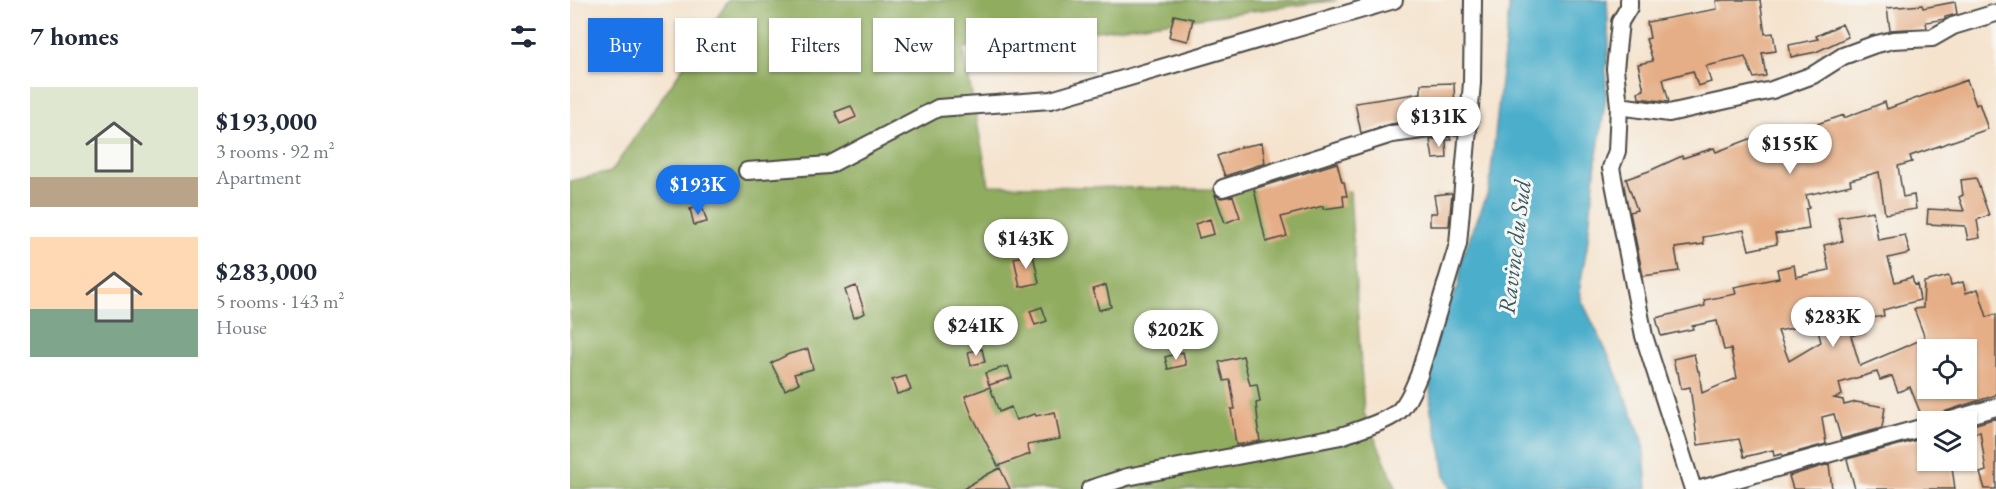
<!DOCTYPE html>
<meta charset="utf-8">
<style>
body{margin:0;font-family:"EB Garamond",serif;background:#f2f2f3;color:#1f2937;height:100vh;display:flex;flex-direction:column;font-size:22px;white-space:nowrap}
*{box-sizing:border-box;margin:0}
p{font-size:20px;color:#747a83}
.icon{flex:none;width:33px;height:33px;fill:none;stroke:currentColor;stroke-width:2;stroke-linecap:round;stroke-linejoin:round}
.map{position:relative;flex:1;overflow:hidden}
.details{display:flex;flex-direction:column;background:#fff;width:570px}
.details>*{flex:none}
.guide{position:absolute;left:18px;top:18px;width:570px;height:54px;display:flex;gap:12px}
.tools{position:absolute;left:1347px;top:339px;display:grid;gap:12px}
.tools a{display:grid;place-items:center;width:60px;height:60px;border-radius:0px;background:#fff;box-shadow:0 2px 4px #0004;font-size:30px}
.price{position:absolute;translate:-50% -51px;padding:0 14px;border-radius:21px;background:#fff;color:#222;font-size:20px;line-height:39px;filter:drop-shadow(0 2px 3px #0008)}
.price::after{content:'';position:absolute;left:50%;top:36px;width:18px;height:14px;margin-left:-9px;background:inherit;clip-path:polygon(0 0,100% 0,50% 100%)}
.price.selected{background:#1a73e8;color:#fff}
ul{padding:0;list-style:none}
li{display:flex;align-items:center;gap:18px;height:150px;padding:0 30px}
li span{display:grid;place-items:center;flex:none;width:168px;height:120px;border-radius:0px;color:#555}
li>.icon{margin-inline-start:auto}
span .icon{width:72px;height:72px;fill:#fffc;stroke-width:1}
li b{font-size:26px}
h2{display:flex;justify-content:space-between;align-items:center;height:72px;padding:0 30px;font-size:26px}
.tag{padding:0 21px;border-radius:0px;background:#fff;box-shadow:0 2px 4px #0004;font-size:21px;line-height:54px}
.tag.selected{background:#1a73e8;color:#fff}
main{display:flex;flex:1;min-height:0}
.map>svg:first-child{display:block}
.forest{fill:#90ac5f;stroke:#5e6c45;stroke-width:1.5}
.water{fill:#4caecb;stroke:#3c6c7b;stroke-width:1.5}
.building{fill:#e5ae86;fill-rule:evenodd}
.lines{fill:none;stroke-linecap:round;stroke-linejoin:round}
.street-casing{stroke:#494743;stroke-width:20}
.street{stroke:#fff;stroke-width:16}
.labels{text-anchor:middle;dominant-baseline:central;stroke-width:6;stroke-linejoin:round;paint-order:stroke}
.water-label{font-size:24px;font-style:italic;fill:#375963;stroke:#f6f6f2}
</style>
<main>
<section class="details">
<h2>7 homes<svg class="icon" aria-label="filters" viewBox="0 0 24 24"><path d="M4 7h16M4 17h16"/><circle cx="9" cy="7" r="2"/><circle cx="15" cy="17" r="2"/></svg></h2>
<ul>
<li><span style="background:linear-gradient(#dfe7d0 75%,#b9a48a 0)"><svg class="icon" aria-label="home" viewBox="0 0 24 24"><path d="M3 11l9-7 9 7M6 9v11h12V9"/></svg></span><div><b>$193,000</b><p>3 rooms · 92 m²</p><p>Apartment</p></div></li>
<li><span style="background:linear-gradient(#ffd9b3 60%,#7fa58c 0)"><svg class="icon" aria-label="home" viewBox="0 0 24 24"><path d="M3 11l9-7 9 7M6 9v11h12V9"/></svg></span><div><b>$283,000</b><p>5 rooms · 143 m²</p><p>House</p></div></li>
</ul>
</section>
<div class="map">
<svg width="1426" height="489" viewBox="0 0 1426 489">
<rect width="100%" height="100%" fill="#f6f6f2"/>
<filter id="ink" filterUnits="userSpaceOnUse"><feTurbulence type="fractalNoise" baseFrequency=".0167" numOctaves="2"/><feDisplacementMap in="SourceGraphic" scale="12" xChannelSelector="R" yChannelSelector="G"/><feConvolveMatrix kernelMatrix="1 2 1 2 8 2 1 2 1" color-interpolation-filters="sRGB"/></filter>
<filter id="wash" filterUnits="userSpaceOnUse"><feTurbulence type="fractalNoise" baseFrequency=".008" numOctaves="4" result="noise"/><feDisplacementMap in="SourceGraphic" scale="24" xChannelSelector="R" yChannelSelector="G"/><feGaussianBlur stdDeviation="1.35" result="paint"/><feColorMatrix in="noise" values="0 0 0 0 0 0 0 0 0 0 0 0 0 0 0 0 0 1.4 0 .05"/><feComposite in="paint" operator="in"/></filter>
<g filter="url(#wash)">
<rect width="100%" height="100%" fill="#f5e3cd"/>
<path class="forest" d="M159 0H767L393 48 419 185 780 192 794 413 827 489H0V181L41 172Z"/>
<path class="water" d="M940 0H1037L1039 44 1036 70V97L1026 162 1017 247 1010 286 1011 299 1042 363 1073 441 1077 489H881L875 476 871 449 861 411 860 384 869 319 888 288 892 257 919 190Z"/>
<g id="blocks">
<path class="building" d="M1153 0H1190L1195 34 1203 33 1206 51 1192 53 1196 76 1184 78 1175 57 1136 66 1141 82 1128 86 1123 71 1093 79 1099 102 1069 98 1068 92 1074 90 1068 64 1083 61 1076 39 1080 38 1077 22 1147 9 1146 1Z
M1385 2 1387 14 1375 17V19L1356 22 1357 28 1320 30 1317 8 1352 5 1353 8Z
M604 15 623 19 618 41 599 37Z
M1272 24 1278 37 1246 52 1221 57 1219 45 1248 39 1246 36Z
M495 42 503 55 491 62 483 50Z
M1397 80 1406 105 1409 103 1418 129 1340 156 1342 162 1328 166 1333 197 1344 195 1346 209 1315 214 1309 172 1280 180 1281 185 1236 195 1239 208 1236 209 1239 229 1205 234 1207 244 1179 250 1174 230 1133 237 1134 244 1105 248 1109 271 1073 276 1060 212 1067 210 1056 179 1079 171 1112 156 1113 158 1144 148 1146 152 1185 137 1193 157 1215 149 1209 134 1222 129 1250 123 1274 115V118L1315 102 1317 109Z
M884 83 885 115 821 124 791 133 785 103 851 93V84Z
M281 106 286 117 270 124 265 112Z
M880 137 881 140H876L877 158 863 159 860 140Z
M692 143 695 163 655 176 647 156 671 147Z
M767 163 772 182H774L777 196H773L774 206 753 209V206L711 217 717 236 696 242 684 189Z
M1406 178 1419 215 1407 220 1410 238 1398 240 1395 226 1357 224 1358 209 1394 211 1389 197 1393 195 1391 180Z
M882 193 879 226H860V213H867L864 195Z
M645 195 651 198 663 196 670 217 655 223Z
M132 206 137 222 124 225 120 209Z
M1303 211 1308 240 1335 235 1340 253 1318 258 1325 282 1342 277 1344 285 1347 284 1350 300 1313 310 1314 316 1290 320 1294 332 1281 336 1290 366 1355 338 1344 309 1353 308 1354 282 1379 276 1381 285 1393 282 1396 293 1408 289 1417 317 1426 314V395L1361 416 1352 417 1340 387 1328 392 1322 376 1310 380 1307 372 1269 383 1272 395 1264 398 1273 400 1274 405 1286 402 1315 407 1312 428 1271 439 1264 414 1252 417 1256 444 1212 456V454L1204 456 1203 450 1174 457 1169 439 1128 445 1120 387 1111 389 1108 372H1106L1103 359 1124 354 1128 371H1129L1132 393 1167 378 1161 349 1154 350 1147 321 1122 326 1123 329 1091 336 1086 318 1135 306 1134 300 1166 294 1164 287 1209 278 1207 269 1224 265 1226 277 1259 270 1254 245 1273 241 1268 217ZM1246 323 1251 342 1219 361 1208 331ZM1358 350H1396V388H1358Z
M640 219 644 234 629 238 625 224Z
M468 229 472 243 457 248 453 233Z
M463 254 469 283 450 287 444 258Z
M536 285 541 307 529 310 523 289Z
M286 286 295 313 284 318 275 290Z
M472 307 477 321 465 325 460 311Z
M238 349 243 369 224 374 229 383 215 390 201 363 219 354Z
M412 349 415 362 401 365 398 352Z
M613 352 616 365 598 369 595 357Z
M673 356 680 385 687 384 690 402 686 403 688 421 687 422 690 441 666 445 661 409H665L660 380 654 381 649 362Z
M438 366 442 378 419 385 415 373Z
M336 376 341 390 327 394 322 380Z
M420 387 429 412 441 407 446 420 465 414 466 416 485 412 490 439 457 445 460 454 428 466 401 413 395 396Z
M1426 418V489H1415L1410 473 1416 471 1410 431 1403 434 1400 426Z
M1358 437V460H1381L1385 489H1285L1277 459Z
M1259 464 1262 489H1223L1219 476Z
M430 468 440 489H393L418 474Z"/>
</g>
</g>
<g filter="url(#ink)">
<use href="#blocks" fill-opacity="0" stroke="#494743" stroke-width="1.5"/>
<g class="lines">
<g class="street-casing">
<path id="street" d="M1059 0V7L1050 22 1045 69 1049 106 1047 151 1041 168 1074 336 1123 489
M1049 106 1099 113 1202 90 1243 75 1273 56 1303 45 1323 40 1362 38 1383 26 1426 13
M177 171 259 165 368 108 481 100 824 0
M653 188 822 134 898 124
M1375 422 1426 407
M520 489 557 477 771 436C787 430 821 421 831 409 840 399 844 386 849 375L888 244 902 83 903 0
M1131 489 1358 426"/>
</g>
<use href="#street" class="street"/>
</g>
</g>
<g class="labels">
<g class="water-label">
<text transform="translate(944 247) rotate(-83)">Ravine du Sud</text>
</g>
</g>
</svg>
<div class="tools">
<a><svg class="icon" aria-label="locate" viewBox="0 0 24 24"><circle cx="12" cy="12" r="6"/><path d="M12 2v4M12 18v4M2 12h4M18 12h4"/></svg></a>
<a><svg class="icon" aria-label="layers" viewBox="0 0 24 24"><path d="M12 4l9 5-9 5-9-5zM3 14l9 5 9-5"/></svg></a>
</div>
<b class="price" style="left:869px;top:148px">$131K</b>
<b class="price" style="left:1220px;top:175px">$155K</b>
<b class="price selected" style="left:128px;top:216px">$193K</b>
<b class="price" style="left:456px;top:270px">$143K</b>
<b class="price" style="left:1263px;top:348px">$283K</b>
<b class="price" style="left:406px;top:357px">$241K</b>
<b class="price" style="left:606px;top:361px">$202K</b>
<div class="guide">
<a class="tag selected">Buy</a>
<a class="tag">Rent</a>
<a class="tag">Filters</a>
<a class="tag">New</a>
<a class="tag">Apartment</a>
</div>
</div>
</main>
